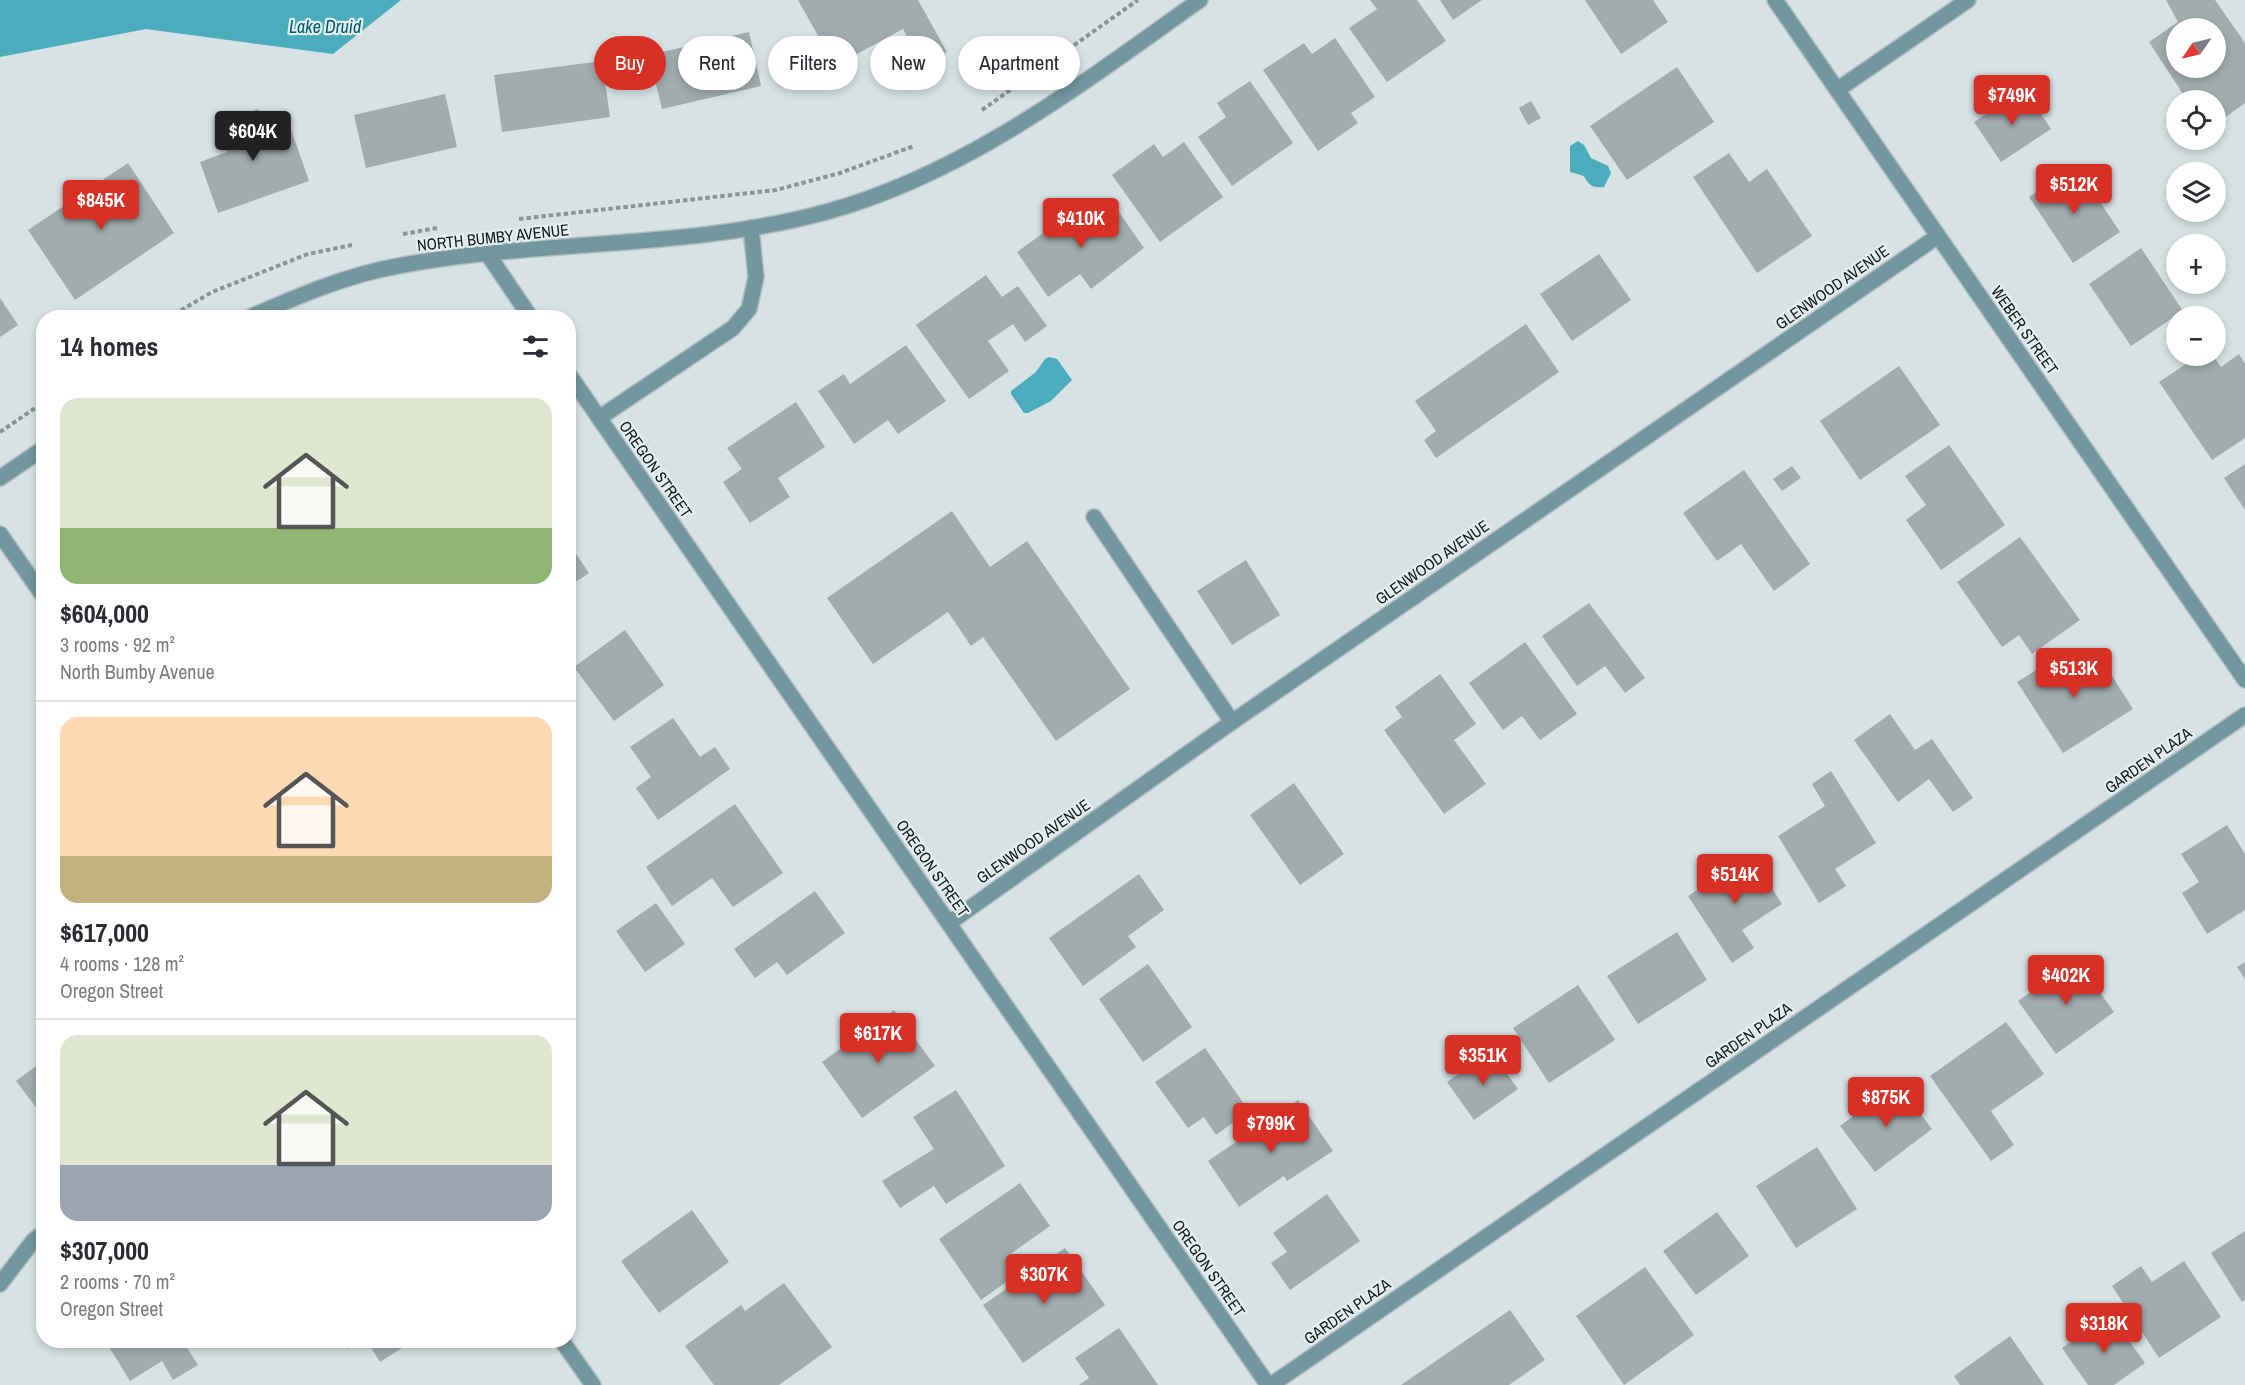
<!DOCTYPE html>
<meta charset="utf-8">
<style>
body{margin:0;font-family:"Archivo Narrow",sans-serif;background:#f2f2f3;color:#2b2b33;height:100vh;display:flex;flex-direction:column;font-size:22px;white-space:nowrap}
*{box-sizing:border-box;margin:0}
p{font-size:20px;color:#7c7c81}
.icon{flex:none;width:33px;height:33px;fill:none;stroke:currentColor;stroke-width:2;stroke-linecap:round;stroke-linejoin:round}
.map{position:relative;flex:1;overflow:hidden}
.side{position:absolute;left:36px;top:310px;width:540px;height:1038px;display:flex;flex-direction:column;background:#fff;border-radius:24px;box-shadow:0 3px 9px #0003}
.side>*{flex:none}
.hud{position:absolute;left:594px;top:36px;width:570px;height:54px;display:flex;gap:12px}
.needle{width:39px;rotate:236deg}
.buttons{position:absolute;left:2166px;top:18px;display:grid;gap:12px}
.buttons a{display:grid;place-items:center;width:60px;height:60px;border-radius:50%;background:#fff;box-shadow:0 3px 9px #0003;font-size:30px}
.price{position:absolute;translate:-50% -51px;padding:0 14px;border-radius:6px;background:#d93025;color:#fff;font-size:20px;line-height:39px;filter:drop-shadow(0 2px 3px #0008)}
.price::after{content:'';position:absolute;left:50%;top:36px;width:18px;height:14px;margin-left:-9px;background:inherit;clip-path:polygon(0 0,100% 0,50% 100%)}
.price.active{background:#222;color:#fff}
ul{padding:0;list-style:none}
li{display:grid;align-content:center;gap:12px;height:318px;padding:0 24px}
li+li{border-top:2px solid #e1e1e2}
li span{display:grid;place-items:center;height:186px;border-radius:18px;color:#555}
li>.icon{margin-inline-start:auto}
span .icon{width:108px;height:108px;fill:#fffc;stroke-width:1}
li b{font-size:26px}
h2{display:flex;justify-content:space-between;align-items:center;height:72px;padding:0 24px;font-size:26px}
.chip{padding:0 21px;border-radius:27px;background:#fff;box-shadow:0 3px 9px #0003;font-size:21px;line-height:54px}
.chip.active{background:#d93025;color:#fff}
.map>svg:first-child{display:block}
.water{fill:#4aacbd}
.building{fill:#a1acaf;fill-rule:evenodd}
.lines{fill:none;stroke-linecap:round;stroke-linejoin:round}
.service-casing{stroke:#b3bdbf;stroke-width:18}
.minor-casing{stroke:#b3bdbf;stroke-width:18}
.tertiary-casing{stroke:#b3bdbf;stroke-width:18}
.path{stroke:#8a9394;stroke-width:4;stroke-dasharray:4.5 3;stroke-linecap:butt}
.service{stroke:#72979e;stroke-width:15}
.minor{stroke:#72979e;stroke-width:15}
.tertiary{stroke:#72979e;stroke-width:15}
.labels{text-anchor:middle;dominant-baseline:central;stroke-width:4.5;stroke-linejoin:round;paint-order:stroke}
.street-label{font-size:16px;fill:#131718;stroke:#e3eff1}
.water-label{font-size:18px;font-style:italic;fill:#005865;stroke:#e3eff1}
</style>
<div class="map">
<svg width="2245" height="1385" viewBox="0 0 2245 1385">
<rect width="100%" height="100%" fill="#d6e2e4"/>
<path class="water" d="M0 0H401L333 54 146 29 0 57Z
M1578 141 1584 145 1591 158 1608 166 1611 173 1604 187C1593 188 1589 186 1584 176L1570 172V146Z
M1049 357 1057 359 1072 380 1051 401 1028 413H1024L1011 394V391L1036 372 1045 359Z"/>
<path class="building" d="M798 0H918L947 52 922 65 903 29 835 66Z
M1370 0H1417L1446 41 1387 82 1349 28 1377 9Z
M1440 0H1482L1453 20Z
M1585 0H1653L1668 22 1621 54Z
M2166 0H2215L2245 43V103L2216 124V100H2187L2149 42 2178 22ZM2176 28H2216V68H2176Z
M749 32 761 86 662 109 649 55Z
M1335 38 1375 97 1351 113 1358 123 1318 151 1263 70 1304 43 1312 54Z
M602 61 610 117 502 132 494 75Z
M1677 67 1714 122 1627 180 1590 126Z
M1250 81 1293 143 1232 186 1198 137 1226 117 1217 103Z
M2024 89 2051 129 2001 162 1974 122Z
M445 94 457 147 366 168 354 115Z
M1531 101 1541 118 1528 125 1519 108Z
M258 109 265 129 288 121 309 181 218 213 200 162 227 152 217 124Z
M1184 142 1223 197 1160 242 1112 175 1154 144 1163 157Z
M1729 153 1749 182 1767 169 1812 236 1757 273 1693 177Z
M128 163 174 233 75 300 28 230Z
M2076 166 2120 232 2073 263 2029 197Z
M1089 200 1101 217 1116 208 1144 248 1091 289 1080 274 1048 297 1017 252Z
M2141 248 2183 311 2131 346 2089 284Z
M1599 254 1631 300 1572 341 1540 294Z
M986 275 1002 297 1018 286 1047 326 1025 342 1013 324 988 341 1009 371 969 399 916 325Z
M0 298 18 325 0 337Z
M1526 324 1559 372 1436 458 1424 440 1436 431 1415 401Z
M906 345 946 401 898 434 888 420 854 444 818 391 844 374 850 384Z
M2239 354 2245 364V438L2212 460 2159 382 2198 356H2213L2221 367Z
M1899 366 1940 425 1860 480 1820 421Z
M796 402 825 447 778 478 790 497 750 523 723 482 742 469 727 448Z
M1949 445 2005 525 1941 570 1906 520 1926 505 1905 476Z
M2245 464V510L2224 478Z
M1792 466 1801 478 1782 491 1773 479Z
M1744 470 1810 564 1774 591 1741 544 1717 561 1683 513Z
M952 511 990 567 1027 541 1130 689 1056 741 983 637 971 646 948 612 873 664 827 598Z
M2020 537 2080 620 2032 654 2019 635 2002 647 1957 582Z
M568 542 589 573 568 587Z
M1246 560 1280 615 1232 645 1197 591Z
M1589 603 1645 678 1625 693 1605 666 1577 686 1542 636Z
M625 630 664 685 614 721 574 667Z
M1525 642 1577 714 1540 740 1522 716 1503 730 1469 683Z
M2069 650 2083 672 2102 660 2133 709 2063 753 2017 682Z
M1440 674 1476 724 1454 740 1486 784 1444 814 1384 730 1402 717 1395 707Z
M1890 714 1915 750 1932 739 1973 798 1953 812 1929 779 1898 802 1854 740Z
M673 718 700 757 715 747 730 769 658 820 636 788 651 777 630 747Z
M1831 771 1876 843 1835 869 1846 886 1819 903 1778 836 1825 806 1812 784Z
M1294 783 1344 854 1300 885 1250 815Z
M735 804 783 873 733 907 712 878 672 906 646 867Z
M2227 825 2245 854V910L2207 934 2182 893 2199 882 2181 854Z
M1751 855 1782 904 1742 930 1754 948 1732 963 1688 896Z
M1139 874 1164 910 1128 936 1136 947 1083 986 1049 938Z
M815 891 845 933 787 975 777 962 755 978 734 949Z
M656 903 685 944 645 972 616 931Z
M1677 932 1707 980 1638 1024 1607 976Z
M2076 959 2114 1012 2056 1054 2018 1001Z
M2245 962V979L2237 967Z
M1148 964 1192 1027 1143 1062 1099 999Z
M1578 985 1615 1040 1549 1083 1513 1028Z
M894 1010 935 1066 862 1118 822 1062Z
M2006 1022 2044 1074 1991 1111 2014 1145 1991 1161 1930 1076Z
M1205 1048 1249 1111 1216 1135 1204 1117 1188 1128 1155 1082Z
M1491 1051 1518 1089 1474 1120 1447 1082Z
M44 1060V1112L41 1114 16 1081Z
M1897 1083 1932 1129 1875 1172 1840 1126Z
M956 1090 1005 1166 946 1204 934 1186 900 1208 882 1181 934 1149 913 1117Z
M1298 1100 1333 1151 1287 1181 1284 1176 1239 1207 1208 1161Z
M1817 1147 1857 1209 1796 1248 1756 1186Z
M1020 1183 1050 1226 1009 1255 1020 1272 981 1300 939 1239Z
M1327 1194 1360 1241 1290 1290 1271 1263 1287 1252 1273 1233Z
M692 1210 729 1262 659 1313 621 1261Z
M1717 1212 1749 1256 1696 1295 1663 1251Z
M2245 1231V1300L2242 1302 2211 1253Z
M1065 1248 1105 1305 1023 1363 983 1305Z
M2184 1261 2221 1317 2159 1358 2112 1286 2141 1266 2152 1282Z
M1645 1267 1694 1335 1624 1385 1576 1316Z
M784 1283 832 1347 779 1385H714L685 1346 741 1305 745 1311Z
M1510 1310 1545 1360 1509 1385H1401Z
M2110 1314 2145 1363 2114 1385H2088L2062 1348Z
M1119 1328 1158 1385H1079L1089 1378 1075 1358Z
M2010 1336 2044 1385H1960L1954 1376Z
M117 1341H187L184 1343 198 1365 173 1380 162 1361 130 1381 109 1347Z
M343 1341H361L348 1349Z
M367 1341H413L380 1362Z"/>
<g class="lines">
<g class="service-casing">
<path id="service" d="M1094 517 1232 722"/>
</g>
<g class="minor-casing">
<path id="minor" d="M1775 0 2245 680
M1837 90 1968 0
M487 253 531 318
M568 373 1268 1385
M599 418 733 328 749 309 756 277 751 228
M0 534 44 597
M949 923 1232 722 1938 236
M0 1284 33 1241 44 1232
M562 1341 593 1385
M1271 1385 2245 715"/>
</g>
<g class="tertiary-casing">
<path id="tertiary" d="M248 318C296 297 346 275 398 266 539 239 687 250 826 212 966 174 1084 82 1200 0
M0 478 44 448"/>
</g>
<path class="path" d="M982 110 1138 0
M519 219 776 190 840 173 914 146
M403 234 437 228
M168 318 212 292 308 254 352 245
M0 432 44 402"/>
<use href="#service" class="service"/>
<use href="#minor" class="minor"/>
<use href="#tertiary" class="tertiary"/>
</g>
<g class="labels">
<g class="street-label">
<text transform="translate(493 237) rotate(-6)">NORTH BUMBY AVENUE</text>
<text transform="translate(1832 287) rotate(-35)">GLENWOOD AVENUE</text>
<text transform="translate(2025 330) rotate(55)">WEBER STREET</text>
<text transform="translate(656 469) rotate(55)">OREGON STREET</text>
<text transform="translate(1432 562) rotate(-35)">GLENWOOD AVENUE</text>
<text transform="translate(2148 760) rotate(-35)">GARDEN PLAZA</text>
<text transform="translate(1033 841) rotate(-35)">GLENWOOD AVENUE</text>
<text transform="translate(933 868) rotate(55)">OREGON STREET</text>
<text transform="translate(1748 1035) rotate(-35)">GARDEN PLAZA</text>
<text transform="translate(1209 1268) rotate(55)">OREGON STREET</text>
<text transform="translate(1347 1311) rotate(-35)">GARDEN PLAZA</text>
</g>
<g class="water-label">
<text x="325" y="26">Lake Druid</text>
</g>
</g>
</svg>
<div class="buttons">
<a><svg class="needle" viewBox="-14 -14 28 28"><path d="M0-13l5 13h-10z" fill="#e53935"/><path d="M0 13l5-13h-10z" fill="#7c7c81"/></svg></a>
<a><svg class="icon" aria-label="locate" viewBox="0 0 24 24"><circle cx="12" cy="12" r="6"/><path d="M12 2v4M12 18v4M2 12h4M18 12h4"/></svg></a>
<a><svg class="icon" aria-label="layers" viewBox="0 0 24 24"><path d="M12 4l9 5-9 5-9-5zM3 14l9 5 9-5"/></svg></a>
<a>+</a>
<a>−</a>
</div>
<b class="price" style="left:2012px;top:126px">$749K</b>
<b class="price active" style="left:253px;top:162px">$604K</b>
<b class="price" style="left:2074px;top:215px">$512K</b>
<b class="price" style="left:101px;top:231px">$845K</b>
<b class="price" style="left:1081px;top:249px">$410K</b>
<b class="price" style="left:2074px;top:699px">$513K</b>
<b class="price" style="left:1735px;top:905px">$514K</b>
<b class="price" style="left:2066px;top:1006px">$402K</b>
<b class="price" style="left:878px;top:1064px">$617K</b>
<b class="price" style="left:1483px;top:1086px">$351K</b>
<b class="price" style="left:1886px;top:1128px">$875K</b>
<b class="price" style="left:1271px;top:1154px">$799K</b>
<b class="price" style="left:1044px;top:1305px">$307K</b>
<b class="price" style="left:2104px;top:1354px">$318K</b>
<div class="hud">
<a class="chip active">Buy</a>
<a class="chip">Rent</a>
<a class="chip">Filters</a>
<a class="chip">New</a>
<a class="chip">Apartment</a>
</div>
<section class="side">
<h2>14 homes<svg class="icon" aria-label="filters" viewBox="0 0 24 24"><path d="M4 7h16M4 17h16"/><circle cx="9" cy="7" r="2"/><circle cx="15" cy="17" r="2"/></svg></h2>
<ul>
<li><span style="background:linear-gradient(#dfe7d0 70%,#8fb573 0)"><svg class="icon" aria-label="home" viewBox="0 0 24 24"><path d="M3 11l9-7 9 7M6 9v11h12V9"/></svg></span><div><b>$604,000</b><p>3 rooms · 92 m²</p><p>North Bumby Avenue</p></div></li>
<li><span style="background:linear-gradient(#ffd9b3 75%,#c2b280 0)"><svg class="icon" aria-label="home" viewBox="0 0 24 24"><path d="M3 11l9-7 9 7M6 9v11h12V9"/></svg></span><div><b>$617,000</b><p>4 rooms · 128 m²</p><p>Oregon Street</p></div></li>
<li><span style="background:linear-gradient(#dfe7d0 70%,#9aa5b1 0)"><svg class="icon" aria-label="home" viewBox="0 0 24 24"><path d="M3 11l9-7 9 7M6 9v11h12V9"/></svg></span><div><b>$307,000</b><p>2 rooms · 70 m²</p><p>Oregon Street</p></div></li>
</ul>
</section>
</div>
